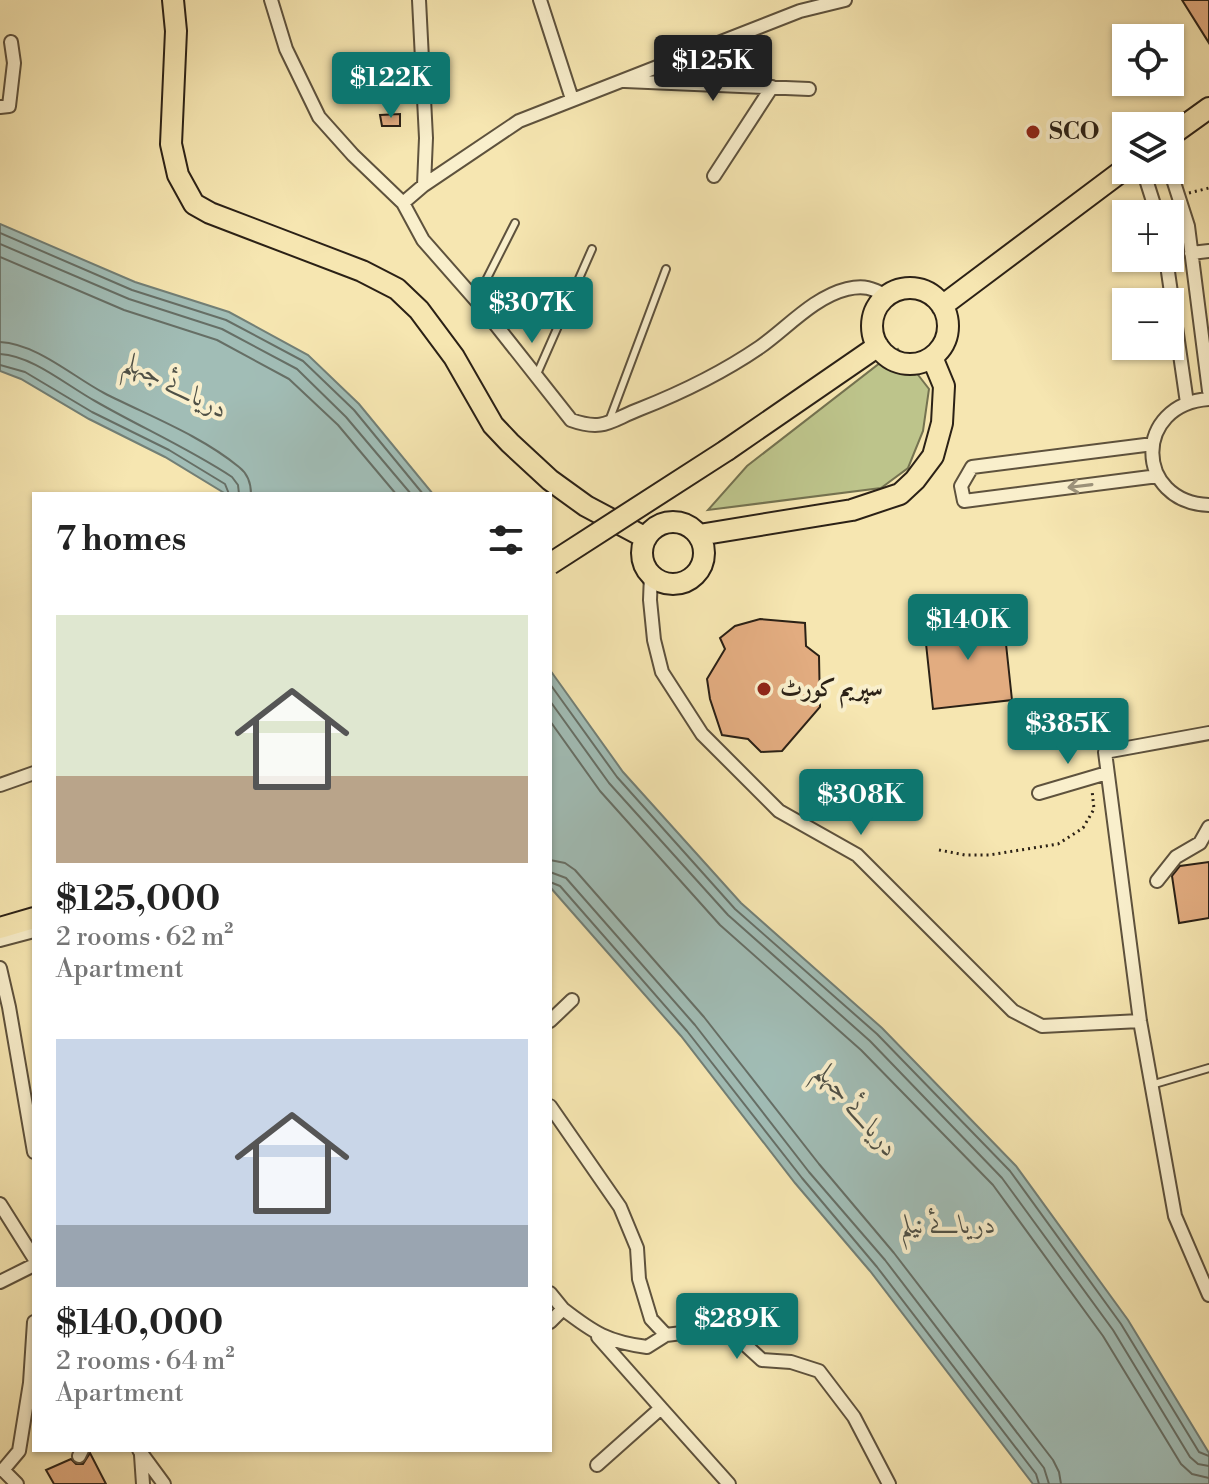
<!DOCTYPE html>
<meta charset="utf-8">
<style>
body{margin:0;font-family:"Libre Bodoni",Amiri,serif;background:#f2f2f2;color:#222;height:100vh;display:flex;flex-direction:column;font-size:30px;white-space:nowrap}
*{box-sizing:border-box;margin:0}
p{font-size:26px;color:#767676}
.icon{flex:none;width:44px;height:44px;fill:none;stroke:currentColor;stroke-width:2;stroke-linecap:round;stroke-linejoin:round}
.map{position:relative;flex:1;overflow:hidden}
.sheet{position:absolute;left:32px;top:492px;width:520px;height:960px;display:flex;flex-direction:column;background:#fff;border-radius:0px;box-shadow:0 2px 6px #0004}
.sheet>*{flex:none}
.buttons{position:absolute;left:1112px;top:24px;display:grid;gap:16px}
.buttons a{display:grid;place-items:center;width:72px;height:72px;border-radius:0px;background:#fff;box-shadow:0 2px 6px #0004;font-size:40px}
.price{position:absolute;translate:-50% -68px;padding:0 18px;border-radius:8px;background:#0f766e;color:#fff;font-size:26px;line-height:52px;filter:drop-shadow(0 2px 4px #0008)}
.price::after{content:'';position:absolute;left:50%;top:48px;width:24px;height:18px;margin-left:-12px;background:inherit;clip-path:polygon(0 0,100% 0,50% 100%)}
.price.on{background:#222;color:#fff}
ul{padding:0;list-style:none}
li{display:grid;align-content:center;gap:16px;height:424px;padding:0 24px}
li span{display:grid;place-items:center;height:248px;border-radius:0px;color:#555}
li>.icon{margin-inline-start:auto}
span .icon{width:144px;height:144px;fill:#fffc;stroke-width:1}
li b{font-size:34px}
h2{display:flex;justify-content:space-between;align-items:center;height:96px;padding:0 24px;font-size:34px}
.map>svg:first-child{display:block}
.green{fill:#bdc48b;stroke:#747250;stroke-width:2}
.water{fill:#a1bdb6;stroke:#727f76;stroke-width:2}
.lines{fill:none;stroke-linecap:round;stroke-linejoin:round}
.shore{stroke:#666f66;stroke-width:2}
.building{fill:#e2ac80;stroke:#2b2116;stroke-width:2}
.service-casing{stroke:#5e523d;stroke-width:10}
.minor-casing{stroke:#5e523d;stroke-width:16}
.trunk-casing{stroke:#2b2116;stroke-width:24}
.path{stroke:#2b2116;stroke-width:3;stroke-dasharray:2 4;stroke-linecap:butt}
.service{stroke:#f9efcc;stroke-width:6}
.minor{stroke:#f9efcc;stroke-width:12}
.trunk{stroke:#f6e6b1;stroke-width:20}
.trunk-bridge-casing{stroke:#2b2116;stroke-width:24;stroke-linecap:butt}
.trunk-bridge{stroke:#f6e6b1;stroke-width:20}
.oneway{stroke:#9c927a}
.poi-dot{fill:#8f2418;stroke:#f9efcc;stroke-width:3}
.labels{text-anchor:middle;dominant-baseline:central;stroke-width:8;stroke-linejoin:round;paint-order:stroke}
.poi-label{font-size:24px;font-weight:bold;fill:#2b2116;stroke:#f9efcc;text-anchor:start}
.water-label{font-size:26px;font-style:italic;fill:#4e5046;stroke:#f9efcc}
</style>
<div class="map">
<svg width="1209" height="1484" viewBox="0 0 1209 1484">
<rect width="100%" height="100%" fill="#f6e6b1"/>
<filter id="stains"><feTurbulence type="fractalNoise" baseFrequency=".0025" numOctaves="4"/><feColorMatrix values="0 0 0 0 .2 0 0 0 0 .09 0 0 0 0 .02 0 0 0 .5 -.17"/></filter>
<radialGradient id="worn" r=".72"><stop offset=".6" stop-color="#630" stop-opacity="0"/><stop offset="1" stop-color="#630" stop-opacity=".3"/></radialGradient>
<path class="green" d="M898 349 929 389 923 431 908 468 881 488 708 510 747 466Z"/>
<path class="water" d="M0 224 135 282 229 312 308 355 359 404 433 494H226L165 457 89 419 21 379 0 371Z
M550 670 623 772 741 903 882 1028 1016 1166 1128 1320 1209 1453V1484H1033L870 1271 795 1183 681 1036 550 887Z"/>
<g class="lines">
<path class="shore" d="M0 233 132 290 226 320 303 361 354 410 423 494
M0 244 129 299 222 329 297 369 346 417 411 494
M0 257 124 310 217 340 289 379 338 425 396 494
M0 342C37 344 72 376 104 393 149 416 200 435 239 467 248 474 251 483 251 494
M0 354C33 356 66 385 95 401 140 427 188 448 232 477L238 485 239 494
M0 365 25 372 92 412 169 450 225 484 229 494
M550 684 617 777 735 909 877 1034 1010 1171 1121 1324 1199 1452 1209 1456
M550 701 609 783 728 915 870 1041 1002 1178 1113 1330 1190 1457 1198 1464 1209 1466
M550 721 600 791 720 925 861 1050 993 1185 1103 1336 1181 1464 1192 1474 1209 1478
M550 860 565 863 575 870 704 1017 819 1164 894 1253 1053 1460 1059 1472 1061 1484
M550 872 566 878 695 1025 809 1172 885 1260 1044 1468 1049 1484
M550 882 560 886 687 1031 802 1178 877 1267 1036 1474 1039 1484"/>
</g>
<path class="building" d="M1182 0H1209V43Z
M400 114V126H382L380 115Z
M1003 616 1012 700 933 709 924 625Z
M760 619 805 623 806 646 819 656 820 707 782 751 761 752 748 739 722 735 710 699 707 679 725 649 720 638 735 626Z
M1209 862V918L1179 923 1172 876 1180 866Z
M90 1453 106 1484H54L46 1470 71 1459 76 1464H83Z"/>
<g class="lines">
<g class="service-casing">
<path id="service" d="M476 300 515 223
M537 374 592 249
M609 421 666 269
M1151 1085 1209 1068"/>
</g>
<g class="minor-casing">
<path id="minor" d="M271 0 286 49 319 117 353 155 403 203 423 240 481 306 571 420C604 432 611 420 640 409 683 392 722 373 760 347 787 328 814 297 847 289 864 285 872 288 887 296
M419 0 426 138 424 185
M540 0 572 99
M625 81 809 89
M0 107 9 106 14 63 11 42
M1143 170 1157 214
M1170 170 1188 226 1209 391
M714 176 772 87
M403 203 424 185 519 121 800 11 845 0
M1191 253 1209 251
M1166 258 1187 403
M1209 399C1133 404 1134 502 1209 505
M1153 444 972 467 961 486 964 501 1158 476
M651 574 650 600 654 640 662 672 702 734 779 811 857 855 1013 1011 1042 1026 1140 1021
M1209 733 1105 752 1140 1021 1175 1216 1209 1295
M0 785 34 773
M1039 793 1107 773
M1157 881 1176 857 1200 843 1209 827
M0 940 34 931
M0 968 9 1007 34 1152
M550 1021 572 1000
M550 1106 620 1207 637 1248 639 1279 651 1319 666 1335
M0 1204 34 1258
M0 1282 34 1265
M550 1293 563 1309 550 1322
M563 1309C594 1333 608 1342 647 1347L666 1335 706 1330 739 1339 762 1360 791 1362 819 1371 854 1417 889 1484
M661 1408 729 1484
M139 1450 164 1484
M141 1455 143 1484
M79 1456 82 1450
M597 1465 661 1408 598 1337
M0 1470H3L19 1451 30 1383 34 1322
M3 1470 17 1484"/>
</g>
<g class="trunk-casing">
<path id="trunk" d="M173 0 176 31 171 144 178 175 194 204 210 213 362 271 397 289 419 310 454 357 493 425 510 443 550 480 586 506 646 538
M1170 136 1209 108
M872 326a38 38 0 1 1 76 0a38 38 0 1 1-76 0Z
M942 306 1126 168
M727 450 878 346
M642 553a31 31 0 1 1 62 0a31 31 0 1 1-62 0Z
M699 535 852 510 900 494 915 480 933 456 942 423 944 386 932 357
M0 928 34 918"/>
</g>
<path class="path" d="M1189 193 1209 188
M939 850 965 855H989L1058 844 1083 828 1094 809 1092 790"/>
<use href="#service" class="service"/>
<use href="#minor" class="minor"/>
<use href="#trunk" class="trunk"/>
<g class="trunk-bridge-casing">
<path id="trunk-bridge" d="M550 564 727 450"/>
</g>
<use href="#trunk-bridge" class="trunk-bridge"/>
</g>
<defs><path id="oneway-shaft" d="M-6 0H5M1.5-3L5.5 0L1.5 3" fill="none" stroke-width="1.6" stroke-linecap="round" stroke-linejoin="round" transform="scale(2)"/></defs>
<use class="oneway" href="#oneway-shaft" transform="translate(1080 486) rotate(173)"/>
<g class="poi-dot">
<circle cx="1033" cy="132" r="8"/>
<circle cx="764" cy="689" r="8"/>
</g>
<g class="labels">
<g class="poi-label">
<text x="1049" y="132">SCO</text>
<text x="780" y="689">سپریم کورٹ</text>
</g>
<g class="water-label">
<text transform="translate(176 386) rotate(27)">دریائے جہلم</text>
<text transform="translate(857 1110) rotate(50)">دریائے جہلم</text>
<text x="948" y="1225">دریائے نیلم</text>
</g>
</g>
<rect width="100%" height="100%" filter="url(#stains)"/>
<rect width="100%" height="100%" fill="url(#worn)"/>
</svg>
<div class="buttons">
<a><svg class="icon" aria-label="locate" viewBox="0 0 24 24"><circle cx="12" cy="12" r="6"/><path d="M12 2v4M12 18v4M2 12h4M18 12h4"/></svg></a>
<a><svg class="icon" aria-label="layers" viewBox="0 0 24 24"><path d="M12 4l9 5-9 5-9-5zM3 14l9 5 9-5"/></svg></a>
<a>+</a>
<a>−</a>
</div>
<b class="price on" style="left:713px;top:103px">$125K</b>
<b class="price" style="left:391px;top:120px">$122K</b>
<b class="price" style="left:532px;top:345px">$307K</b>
<b class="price" style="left:968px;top:662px">$140K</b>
<b class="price" style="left:1068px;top:766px">$385K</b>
<b class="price" style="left:861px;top:837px">$308K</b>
<b class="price" style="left:737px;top:1361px">$289K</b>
<section class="sheet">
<h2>7 homes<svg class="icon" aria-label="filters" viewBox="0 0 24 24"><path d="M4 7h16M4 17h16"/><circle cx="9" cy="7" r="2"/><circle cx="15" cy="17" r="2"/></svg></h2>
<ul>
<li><span style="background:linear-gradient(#dfe7d0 65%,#b9a48a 0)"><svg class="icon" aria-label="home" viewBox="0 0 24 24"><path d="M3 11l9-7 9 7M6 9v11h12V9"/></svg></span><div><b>$125,000</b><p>2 rooms · 62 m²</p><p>Apartment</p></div></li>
<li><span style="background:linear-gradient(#c9d6e8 75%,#9aa5b1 0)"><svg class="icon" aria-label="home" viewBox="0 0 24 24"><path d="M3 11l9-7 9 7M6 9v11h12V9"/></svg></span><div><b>$140,000</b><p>2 rooms · 64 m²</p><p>Apartment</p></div></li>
</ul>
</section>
</div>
